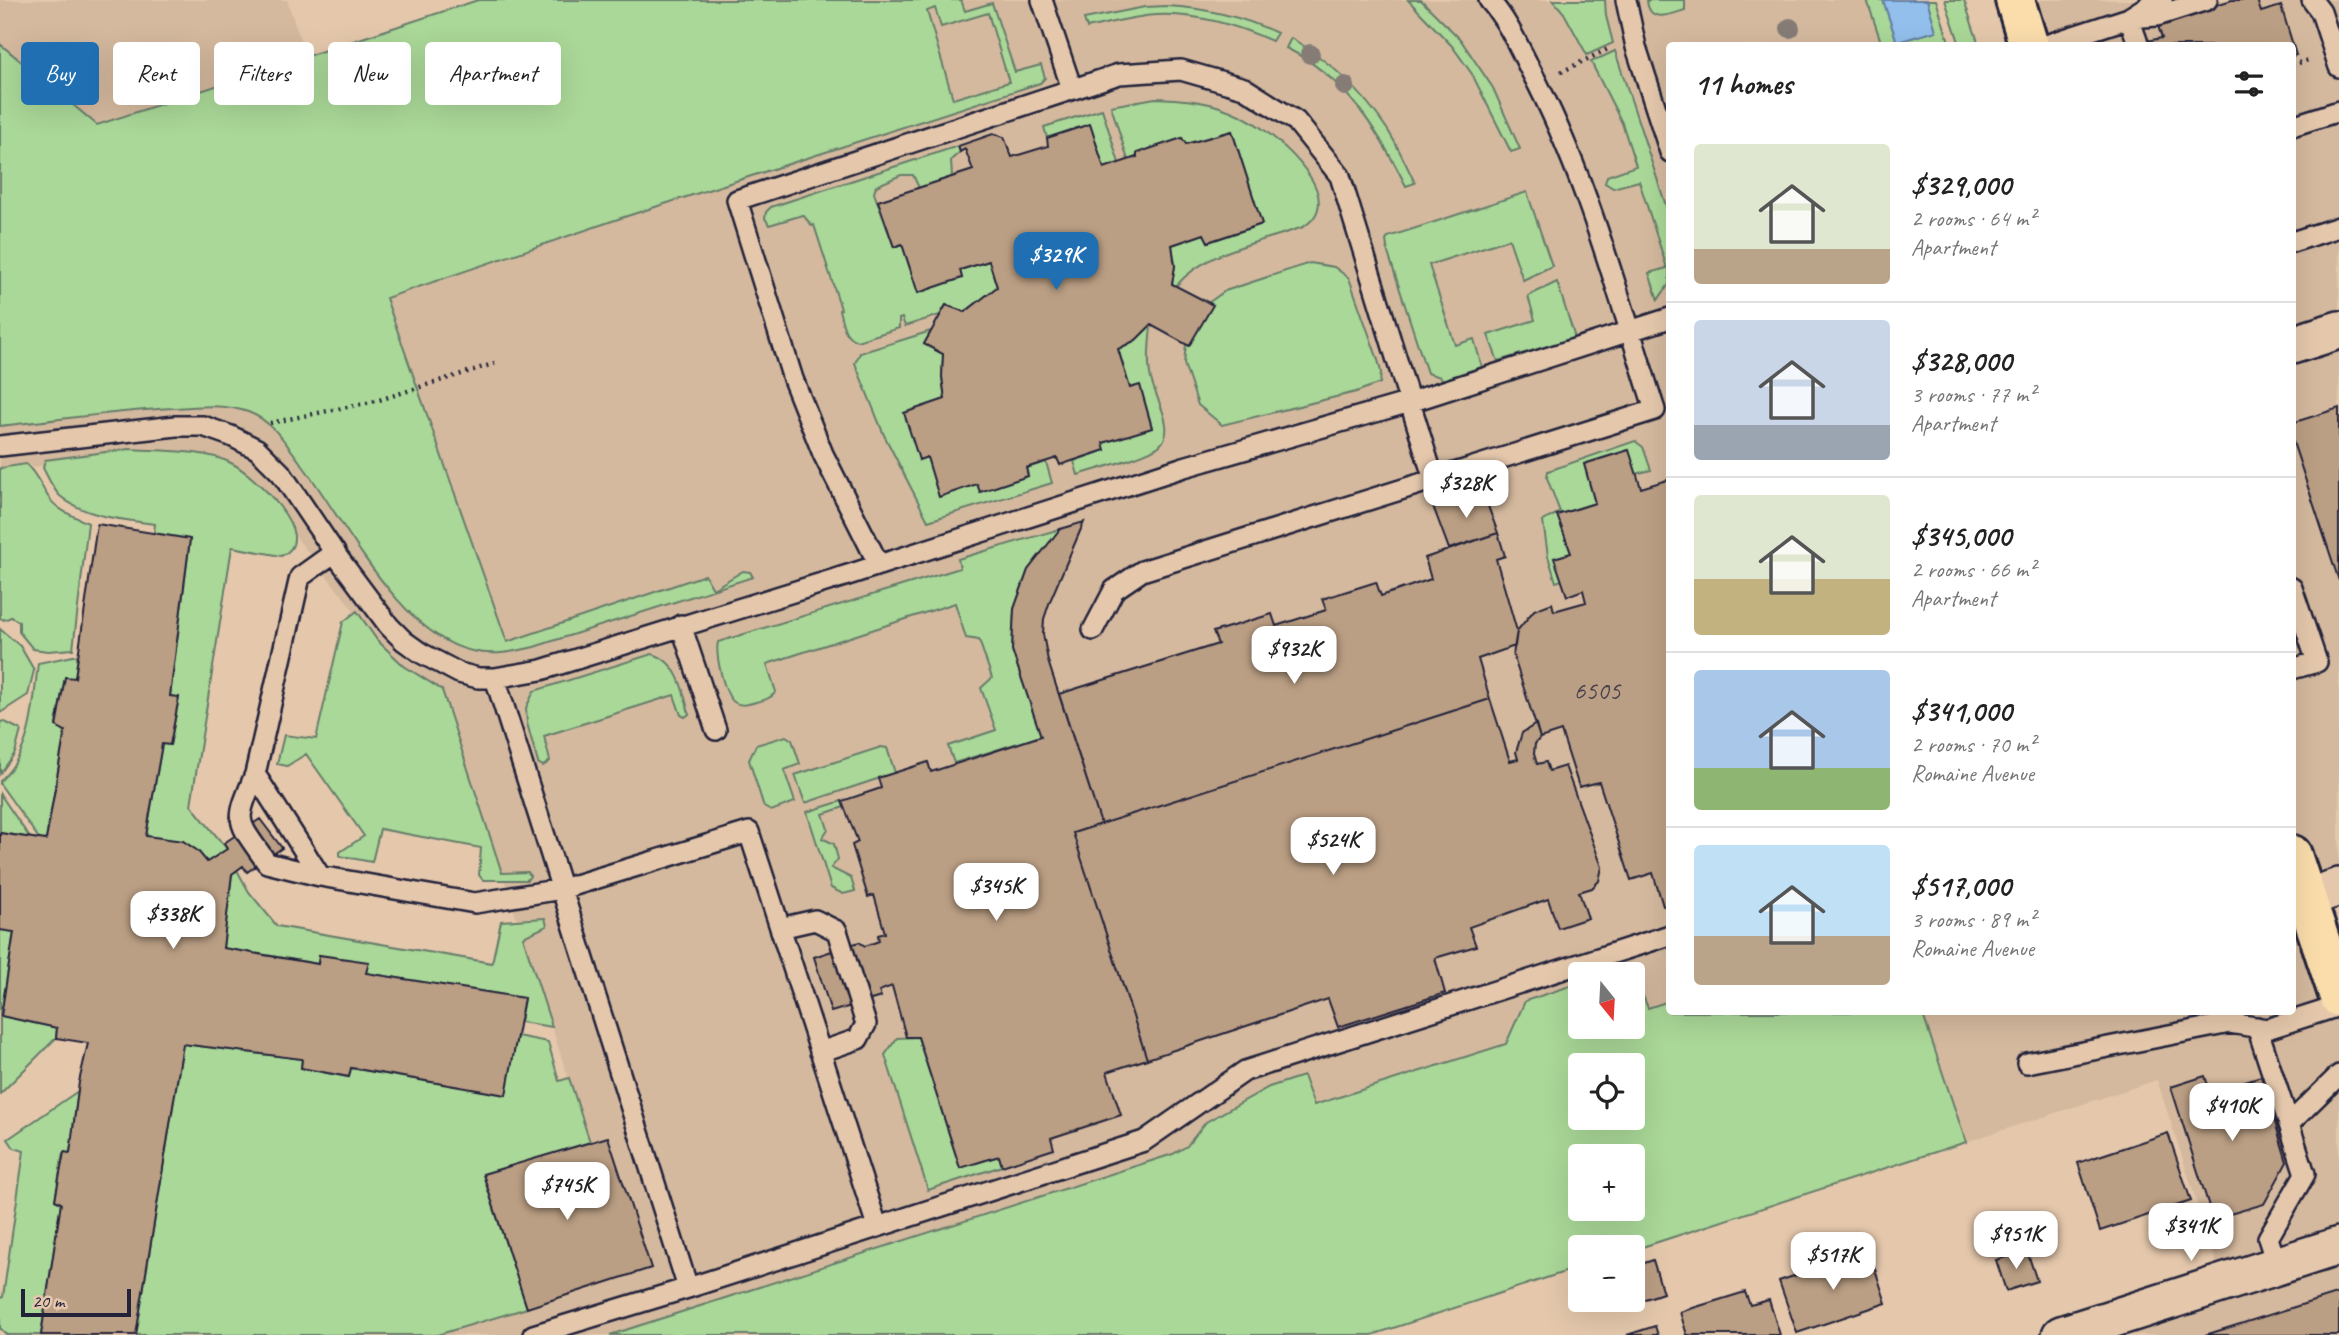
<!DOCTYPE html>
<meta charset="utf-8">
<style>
body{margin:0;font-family:Caveat,sans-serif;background:#f6f6f6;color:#222;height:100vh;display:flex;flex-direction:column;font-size:26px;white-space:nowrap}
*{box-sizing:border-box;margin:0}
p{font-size:23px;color:#767676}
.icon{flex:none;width:38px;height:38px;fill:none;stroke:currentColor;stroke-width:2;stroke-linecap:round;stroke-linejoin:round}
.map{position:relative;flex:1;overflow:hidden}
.panel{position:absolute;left:1666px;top:42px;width:630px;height:973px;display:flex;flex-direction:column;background:#fff;border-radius:7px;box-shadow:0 7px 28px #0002}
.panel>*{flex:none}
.hud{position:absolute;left:21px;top:42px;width:665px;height:63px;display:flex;gap:14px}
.needle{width:46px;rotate:162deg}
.controls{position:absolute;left:1568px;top:962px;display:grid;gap:14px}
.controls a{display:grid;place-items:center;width:77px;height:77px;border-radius:7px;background:#fff;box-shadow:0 7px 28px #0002;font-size:35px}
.scale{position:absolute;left:21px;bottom:18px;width:110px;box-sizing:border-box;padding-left:7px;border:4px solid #22223b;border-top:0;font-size:19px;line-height:24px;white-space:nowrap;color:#22223b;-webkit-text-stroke:5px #e5c8ac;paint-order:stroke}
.price{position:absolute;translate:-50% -60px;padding:0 16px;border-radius:14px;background:#fff;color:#222;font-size:23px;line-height:46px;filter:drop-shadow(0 2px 4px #0008)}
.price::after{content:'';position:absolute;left:50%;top:42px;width:21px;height:16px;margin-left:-10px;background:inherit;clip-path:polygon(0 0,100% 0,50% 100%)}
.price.current{background:#1f6fb2;color:#fff}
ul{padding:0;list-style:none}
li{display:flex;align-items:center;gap:21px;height:175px;padding:0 28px}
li+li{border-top:2px solid #e0e0e0}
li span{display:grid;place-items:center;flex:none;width:196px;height:140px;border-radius:7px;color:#555}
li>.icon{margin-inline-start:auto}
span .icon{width:84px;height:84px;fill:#fffc;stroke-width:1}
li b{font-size:30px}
h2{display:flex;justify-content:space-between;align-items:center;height:84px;padding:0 28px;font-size:30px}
.chip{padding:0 24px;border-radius:7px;background:#fff;box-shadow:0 7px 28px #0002;font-size:24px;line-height:63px}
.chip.current{background:#1f6fb2;color:#fff}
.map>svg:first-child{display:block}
.built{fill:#d4b99e}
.green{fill:#aad898;stroke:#667d6a;stroke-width:2;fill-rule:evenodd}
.water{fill:#92bfec;stroke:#6580a5;stroke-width:2}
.building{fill:#bb9f84;stroke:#22223b;stroke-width:2}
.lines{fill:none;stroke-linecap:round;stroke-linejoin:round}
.lane-casing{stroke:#22223b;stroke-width:24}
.street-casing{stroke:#22223b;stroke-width:42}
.primary-casing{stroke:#22223b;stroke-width:44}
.path{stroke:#22223b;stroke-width:4.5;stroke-dasharray:2 5;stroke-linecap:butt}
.lane{stroke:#e5c8ac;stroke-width:19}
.street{stroke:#e5c8ac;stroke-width:37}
.primary{stroke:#faddab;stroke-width:38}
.tree{fill:#857c76}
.labels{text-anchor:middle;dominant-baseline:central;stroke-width:7;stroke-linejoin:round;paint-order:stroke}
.number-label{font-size:26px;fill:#48414d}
</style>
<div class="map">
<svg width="2339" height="1335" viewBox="0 0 2339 1335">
<rect width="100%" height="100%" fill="#e5c8ac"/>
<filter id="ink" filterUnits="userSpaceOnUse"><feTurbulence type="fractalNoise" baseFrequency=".0143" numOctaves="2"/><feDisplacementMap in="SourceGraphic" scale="14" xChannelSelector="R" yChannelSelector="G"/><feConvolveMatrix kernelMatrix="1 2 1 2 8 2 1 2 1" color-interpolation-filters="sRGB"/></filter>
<g filter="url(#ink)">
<path class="built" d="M0 0H287L386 298 621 218 823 0H1936L1950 45 1670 46 1669 1001 1633 1013V975H1580V1027L636 1335H437L527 1307 483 1174 589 1142 502 874 425 679 404 666 377 640 267 500 130 453 0 472Z
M2015 0H2339V887L2307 897 2339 997V1335H2061L2223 1283 2157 1080 1966 1142 1922 1012H2292V46L2029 45Z"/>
<path class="green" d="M478 0H961L965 11 992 3 1015 72 1041 65 1045 78 1040 83 621 218 386 298 507 642 705 575 713 589 743 571 750 572 753 577 534 647C513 652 494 656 472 651 399 635 343 518 300 462 286 443 271 420 248 412 224 403 198 407 174 408 116 411 58 420 0 426V44L97 125ZM935 8 941 27 988 13 1009 82 953 99 927 11Z
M1408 0H1421L1460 39 1493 88 1520 149 1511 152 1472 74 1452 46Z
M1553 0H1605L1606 16 1613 43 1587 55 1564 13Z
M1647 0H1685V10C1669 15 1649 24 1647 0Z
M1867 0H1883L1897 42 1936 31 1927 0H1936L1950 45H1882Z
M1945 0H1964L1979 45H1960Z
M1166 6C1205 8 1241 16 1277 33L1272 41C1236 25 1197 13 1157 15 1134 16 1110 23 1087 28L1084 19 1145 7Z
M1291 38C1330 61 1362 91 1387 129 1398 146 1406 165 1415 183L1406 186C1378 130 1344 76 1286 48Z
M1615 51 1669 215V284L1658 300 1649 273 1667 268 1639 181 1613 188 1605 183 1607 176 1636 166 1622 123 1591 62Z
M1155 98C1177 99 1199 100 1220 107 1235 112 1251 120 1263 129 1288 148 1347 200 1303 227 1260 243 1206 250 1176 286L1172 284 1175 266 1172 245 1204 234 1209 242 1262 224 1232 131 1186 144 1182 139 1128 160 1111 106Z
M1102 109 1119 163 1104 168 1090 124 1047 138 1044 127Z
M958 146 960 152 951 160 952 177 919 188 913 175H901L876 186 874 193 894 247 902 244 918 292 962 278 960 270 989 261 997 287 965 312 946 305 940 315 905 326 902 318 899 319V328L857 341C843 336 843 323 839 310L841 309 814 225 812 226 803 215 769 225 765 218 766 212 771 207Z
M1527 192 1552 266 1523 280 1509 239 1429 265 1455 345 1474 339 1482 367 1442 380 1441 377 1427 373 1388 253 1386 241 1388 237Z
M1310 263 1334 267 1349 278 1378 360 1381 372 1380 383 1356 392 1222 425 1198 405 1184 364 1186 344 1212 305 1208 303 1225 291Z
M1557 282 1575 338 1498 361 1488 335 1535 320 1528 296Z
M1151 325C1150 341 1147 358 1150 374 1152 394 1178 428 1160 445 1148 456 1096 469 1078 475L1074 461 1105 450 1103 443 1152 427 1140 386 1130 388 1118 349 1136 340Z
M931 331 924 344 943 354 942 377 945 399 919 460 927 457 939 496 977 484 1028 476 1026 468 1046 462 1052 483 928 521 884 435 855 363 860 353Z
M1635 441 1643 447 1651 470 1635 474 1628 450 1584 464 1595 503 1557 515 1571 553 1562 580 1556 582 1548 556 1543 521 1560 512 1547 478 1548 471Z
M129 449C160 451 204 449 231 463 252 473 323 538 281 556L232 547 191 805 227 849 207 862C191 841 172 840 146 836L162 744 170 745 179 698 170 696 190 539 154 533 155 524C125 520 84 517 60 496 52 488 48 477 43 468L45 460Z
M26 464C36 473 41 486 49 498 58 511 74 516 88 523L73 649 48 651 33 649 19 632V622L11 617 4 620 0 618V468Z
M1060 529 1028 570 1014 609 1012 650 1041 736 954 763 948 746 996 730 981 688 992 678 979 640 966 638 955 603 767 664 776 692C770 699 764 700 756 702 749 704 741 707 734 702 724 695 715 654 718 642L960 568 958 559Z
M357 611 377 640 404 666 442 690 502 873 528 872 530 876 527 880H483L479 875 481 848 380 829 372 862 340 856V852L364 836 306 754 287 766 277 764 284 735 316 739 343 622Z
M0 629 20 646 34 670 28 695 0 713Z
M652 654C677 660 684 691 689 714L685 717 681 715 674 695 544 736 550 761 543 766 538 763 527 723 526 708 534 691Z
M78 655 75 678H65L56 725 65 731 46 840H40L0 784V781C33 750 33 705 38 663Z
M3 721 21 730 15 753 0 774V723Z
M786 736 792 740 800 764 784 770 795 802 771 811 764 807 749 760 756 745Z
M881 747 887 748 895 773 805 803 795 775Z
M0 794 30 838 0 833Z
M842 801 844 807 823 814 828 829 822 838 834 844 838 859 831 868 851 878 855 891 843 894 831 888 807 812Z
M237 870 249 892 277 926 492 963 501 921 545 918 547 926 523 937 552 1027 520 1022 524 998 366 973 319 956 318 964 223 948 232 874Z
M0 930 14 932 1 1016 57 1028 56 1038 0 1094Z
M1573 985 1580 1006V1027H1633V999L1643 996 1648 1008 1669 1001 1670 1012H1922L1966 1142 1633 1250V1248H1580V1267L1372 1335H610L1173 1154 1187 1146 1206 1122 1269 1087 1303 1076 1314 1105 1506 1044 1525 1001ZM1580 1066H1633V1118H1580ZM1580 1157H1633V1209H1580Z
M517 1036 548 1042 559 1081 569 1078 590 1142 483 1175 527 1308 437 1335H136L183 1044 302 1059 301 1068 348 1077 351 1068 505 1094Z
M918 1037 960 1168 999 1156 1002 1166 928 1190 885 1055 897 1038Z
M78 1091 70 1153H63L55 1200 61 1203 41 1335H7L0 1328V1298L3 1297 24 1151 14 1148 8 1139Z"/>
<path class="water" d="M1883 0H1927L1936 31 1897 42Z"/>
<path class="building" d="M2232 0H2257L2261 12 2281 6 2296 55 2292 56V46H2142L2141 42 2162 38 2157 23Z
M1090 124 1104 168 1137 157V153L1182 138 1186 144 1232 131 1262 224 1208 242 1204 234 1172 245 1175 266 1172 284 1213 305 1189 346 1151 325 1136 340 1118 349 1130 388 1140 385 1152 428 1103 443 1105 450 1060 465 1057 458 1026 468 1028 476 980 492 977 484 939 497 927 457 919 460 904 413 945 399 942 377 943 354 924 344 946 305 965 312 997 287 989 261 960 270 962 278 918 293 902 244 894 247 878 201 973 170 965 149 960 152 958 146 993 134 1004 137 1012 157 1048 146 1047 138Z
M2339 408V581L2292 439V423Z
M1629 450 1641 488 1670 479V905L1663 906 1653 873 1631 880 1599 782 1579 787 1561 731 1540 738 1513 655 1517 631 1534 610 1552 603 1554 611 1586 602 1583 590 1567 596 1554 558 1571 553 1557 515 1595 503 1584 464Z
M1482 490 1498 533 1449 549 1433 506Z
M1084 522 1050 601 1044 619 1043 634 1048 661 1101 824 1073 833 1147 1059 1107 1072 1121 1115 1051 1138 1054 1149 1002 1166 999 1156 960 1168 918 1037H906L892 986 879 991 881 997 831 1012 814 957 859 942 865 946 879 941 878 935 885 933 874 895 868 897 852 845 858 842 842 801 881 788 878 778 928 762 931 772 1041 736 1012 650 1014 609 1028 570 1060 529Z
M97 524 190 539 170 696 179 697 170 745 162 744 146 836 183 841 198 851 207 862 227 849 224 843 260 819 282 848 247 872 243 866 232 874 223 948 318 964 319 955 369 962 366 973 524 998 506 1095 351 1068 349 1077 301 1068 302 1059 183 1044 136 1335H41L61 1203 55 1200 64 1152 70 1153 79 1082 88 1043 56 1038 57 1028 1 1016 14 932 0 930V833L46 840 65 731 56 726 65 677 75 678Z
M1498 533 1505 556 1496 559 1517 631 1515 646 1478 659 1490 699 1101 824 1059 694 1218 644 1213 632 1272 614 1276 626 1326 610 1322 599 1376 582 1381 596 1431 579 1425 558Z
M1490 699 1510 761 1518 759 1516 752 1522 733 1536 724 1540 738 1535 744 1534 754 1537 764 1546 762 1549 771 1565 766 1602 867 1599 881 1592 888 1579 892 1588 918 1558 928 1548 899 1469 927 1476 946 1435 958 1445 993 1338 1027 1328 999 1147 1059 1073 833Z
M2205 1076 2210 1092 2261 1076 2287 1162 2264 1204 2213 1219 2171 1087Z
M2168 1133 2191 1201 2100 1231 2078 1163Z
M608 1137 651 1268 527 1308 483 1174Z
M1869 1251 1886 1303 1797 1333 1779 1281Z
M2027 1251 2037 1281 2006 1291 1996 1260Z
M1653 1260 1663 1293 1633 1303V1267Z
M1745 1292 1750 1305 1769 1300 1780 1335H1687L1680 1312Z
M2339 1293V1335H2205Z
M1655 1326 1658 1335H1627Z"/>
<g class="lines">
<g class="lane-casing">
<path id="lane" d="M1042 0 1072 89
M1626 0 1636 47 1670 152
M2312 0 2321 12 2339 67
M2130 17 2152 3 2162 0
M2129 18 2139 46
M2043 46 2129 18 2157 16 2207 0
M2292 126 2339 111
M2292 242 2339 227
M0 446 176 426H203L231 436 257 449 281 473 339 559 389 626 404 641 421 653 459 673 478 678H495L541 670 851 574 1184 467 1410 402 1670 318
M335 552 300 577 255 774 320 876 475 903 562 889 749 832 877 1226
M879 565 823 454 793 379 737 200 1119 74 1181 70 1244 88 1296 121 1340 176 1434 480
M2292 588 2317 662 2292 669
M681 625 716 730
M1093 630 1114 590 1142 571 1655 410C1618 296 1587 176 1530 69 1518 45 1507 20 1489 0
M495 678 688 1288
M255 774C234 826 236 818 267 863L320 876
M780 928 815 920 837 931 866 1024 858 1039 820 1052
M2257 1027 2289 1124
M2027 1063 2230 1023 2267 1029 2339 1006
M2277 1266 2268 1238 2305 1174 2289 1124 2339 1075
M533 1335 688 1288 1144 1141 1245 1071 1670 935"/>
</g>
<g class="street-casing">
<path id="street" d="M2292 345 2339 330
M2307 898 2339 887
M2061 1335 2339 1246"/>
</g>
<g class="primary-casing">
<path id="primary" d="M2015 0 2029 46
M2292 855 2339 997"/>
</g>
<path class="path" d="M2292 65 2308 60
M1561 72 1610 48
M270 423 376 401 496 363"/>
<use href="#lane" class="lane"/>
<use href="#street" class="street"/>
<use href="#primary" class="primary"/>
</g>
<g class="tree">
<circle cx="1790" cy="28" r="10"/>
<circle cx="1310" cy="54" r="10"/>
<circle cx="1345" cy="86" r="10"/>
</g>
</g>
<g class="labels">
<g class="number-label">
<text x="1597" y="690">6505</text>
</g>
</g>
</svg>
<div class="controls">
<a><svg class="needle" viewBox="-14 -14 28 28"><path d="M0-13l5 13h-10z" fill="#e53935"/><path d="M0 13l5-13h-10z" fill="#767676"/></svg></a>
<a><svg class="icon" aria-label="locate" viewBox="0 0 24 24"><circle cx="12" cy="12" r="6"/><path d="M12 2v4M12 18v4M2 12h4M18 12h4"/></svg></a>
<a>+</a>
<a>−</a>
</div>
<div class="scale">20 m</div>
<b class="price current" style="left:1056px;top:292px">$329K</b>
<b class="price" style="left:1466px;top:520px">$328K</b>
<b class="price" style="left:1294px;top:686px">$932K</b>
<b class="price" style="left:1333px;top:877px">$524K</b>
<b class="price" style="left:996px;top:923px">$345K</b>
<b class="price" style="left:173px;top:951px">$338K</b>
<b class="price" style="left:2232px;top:1143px">$410K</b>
<b class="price" style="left:567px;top:1222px">$745K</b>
<b class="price" style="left:2191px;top:1263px">$341K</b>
<b class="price" style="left:2016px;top:1271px">$951K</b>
<b class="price" style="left:1833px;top:1292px">$517K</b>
<div class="hud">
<a class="chip current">Buy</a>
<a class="chip">Rent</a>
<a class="chip">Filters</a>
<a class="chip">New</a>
<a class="chip">Apartment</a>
</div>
<section class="panel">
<h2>11 homes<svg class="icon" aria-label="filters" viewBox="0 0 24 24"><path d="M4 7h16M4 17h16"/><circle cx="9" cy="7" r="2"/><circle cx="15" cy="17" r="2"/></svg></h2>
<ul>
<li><span style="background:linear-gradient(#dfe7d0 75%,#b9a48a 0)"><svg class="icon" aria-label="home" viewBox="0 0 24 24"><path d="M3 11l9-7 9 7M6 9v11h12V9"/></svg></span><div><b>$329,000</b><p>2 rooms · 64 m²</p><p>Apartment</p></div></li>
<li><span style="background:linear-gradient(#c9d6e8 75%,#9aa5b1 0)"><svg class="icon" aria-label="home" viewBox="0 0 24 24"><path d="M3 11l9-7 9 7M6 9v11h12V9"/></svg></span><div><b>$328,000</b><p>3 rooms · 77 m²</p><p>Apartment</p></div></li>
<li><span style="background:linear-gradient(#dfe7d0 60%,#c2b280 0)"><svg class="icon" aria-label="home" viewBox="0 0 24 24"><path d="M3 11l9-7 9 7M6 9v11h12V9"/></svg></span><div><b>$345,000</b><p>2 rooms · 66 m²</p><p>Apartment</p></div></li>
<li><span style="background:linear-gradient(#a9c7e8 70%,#8fb573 0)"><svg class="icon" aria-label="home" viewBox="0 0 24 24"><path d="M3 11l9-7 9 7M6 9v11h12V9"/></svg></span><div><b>$341,000</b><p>2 rooms · 70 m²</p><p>Romaine Avenue</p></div></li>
<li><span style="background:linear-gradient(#bfe0f5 65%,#b9a48a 0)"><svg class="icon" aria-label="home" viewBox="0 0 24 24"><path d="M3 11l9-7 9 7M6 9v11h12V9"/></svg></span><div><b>$517,000</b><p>3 rooms · 89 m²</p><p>Romaine Avenue</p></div></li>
</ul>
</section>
</div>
